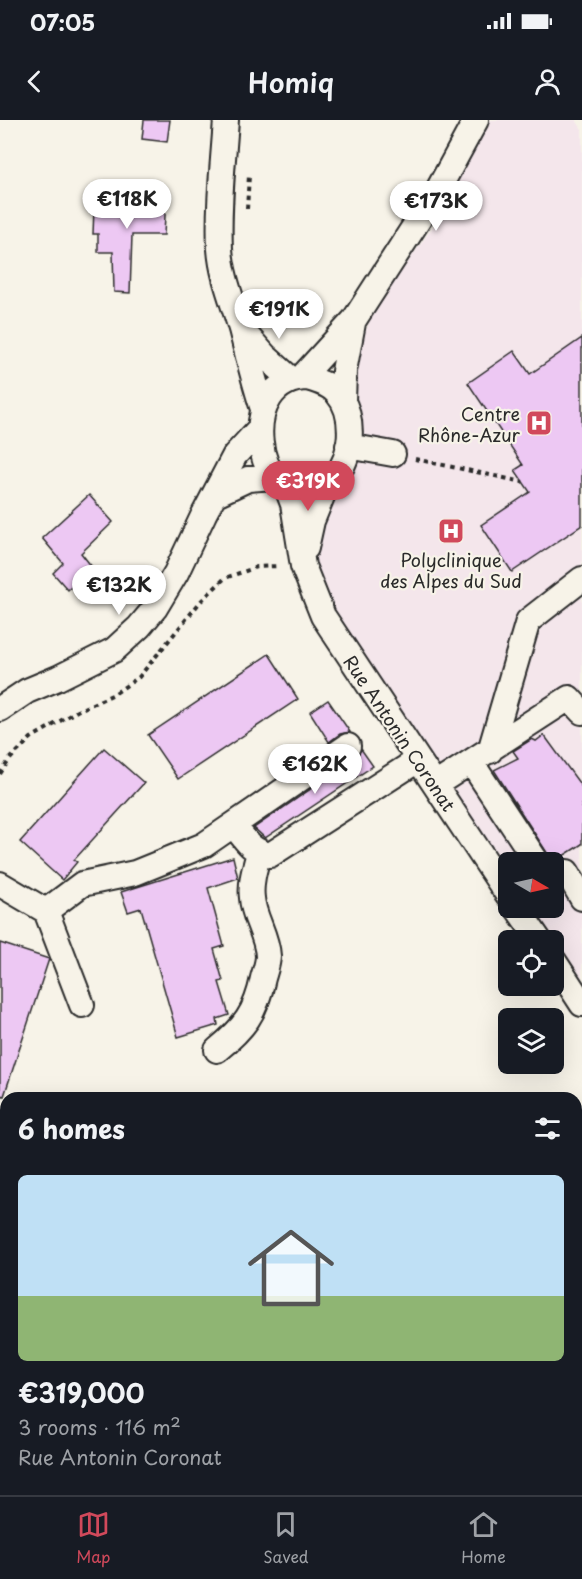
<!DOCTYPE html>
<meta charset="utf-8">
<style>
body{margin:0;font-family:"Playpen Sans",sans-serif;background:#20242c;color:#f1f3f6;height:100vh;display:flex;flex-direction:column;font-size:22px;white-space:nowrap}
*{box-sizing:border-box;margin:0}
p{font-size:20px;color:#9ea1a6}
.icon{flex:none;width:33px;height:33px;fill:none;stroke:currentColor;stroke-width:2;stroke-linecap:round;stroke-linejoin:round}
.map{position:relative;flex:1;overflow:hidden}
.sheet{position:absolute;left:0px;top:972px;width:582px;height:404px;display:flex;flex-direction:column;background:#171b24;border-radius:18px 18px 0 0;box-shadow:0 6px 24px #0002}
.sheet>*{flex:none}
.needle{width:39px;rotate:99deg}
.fabs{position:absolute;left:498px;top:732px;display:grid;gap:12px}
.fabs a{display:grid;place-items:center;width:66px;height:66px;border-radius:9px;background:#171b24;box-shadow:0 6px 24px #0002;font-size:30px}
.price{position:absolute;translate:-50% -51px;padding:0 14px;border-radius:21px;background:#fff;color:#222;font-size:20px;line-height:39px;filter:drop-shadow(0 2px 3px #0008)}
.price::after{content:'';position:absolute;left:50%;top:36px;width:18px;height:14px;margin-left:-9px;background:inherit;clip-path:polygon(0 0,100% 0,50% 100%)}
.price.current{background:#d1495b;color:#fff}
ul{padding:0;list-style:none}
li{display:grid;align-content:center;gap:12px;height:318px;padding:0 18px}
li+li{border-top:2px solid #363941}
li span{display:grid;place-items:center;height:186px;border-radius:9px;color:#555}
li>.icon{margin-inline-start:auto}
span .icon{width:108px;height:108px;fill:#fffc;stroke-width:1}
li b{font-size:26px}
h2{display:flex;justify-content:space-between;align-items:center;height:72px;padding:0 18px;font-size:26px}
.status{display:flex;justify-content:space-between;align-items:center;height:42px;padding:0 30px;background:#171b24;direction:ltr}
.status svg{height:16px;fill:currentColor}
header{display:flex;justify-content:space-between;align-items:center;height:78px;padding:0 18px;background:#171b24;font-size:27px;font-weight:600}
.dock{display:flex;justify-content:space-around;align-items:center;height:84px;border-top:2px solid #363941;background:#171b24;font-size:16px;color:#9ea1a6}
.dock a{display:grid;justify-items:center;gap:3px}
.dock .current{color:#d1495b}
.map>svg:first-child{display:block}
.built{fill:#f4e6eb}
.building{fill:#edc8f3;stroke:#2b2b2b;stroke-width:1.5}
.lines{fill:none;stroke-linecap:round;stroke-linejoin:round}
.minor-casing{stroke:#2b2b2b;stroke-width:28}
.path{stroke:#2b2b2b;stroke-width:4;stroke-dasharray:4.5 4.5;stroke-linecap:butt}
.minor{stroke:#f7f3e8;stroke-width:24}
.labels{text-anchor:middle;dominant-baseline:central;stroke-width:4.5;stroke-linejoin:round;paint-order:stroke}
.poi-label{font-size:18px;fill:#2b2b2b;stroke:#f7f3e8;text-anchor:end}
.street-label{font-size:18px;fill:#2b2b2b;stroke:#f7f3e8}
</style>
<div class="status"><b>07:05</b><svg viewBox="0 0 49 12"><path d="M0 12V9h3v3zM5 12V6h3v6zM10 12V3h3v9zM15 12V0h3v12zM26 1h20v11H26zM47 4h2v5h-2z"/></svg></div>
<header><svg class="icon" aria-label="back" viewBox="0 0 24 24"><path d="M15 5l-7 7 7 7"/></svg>Homiq<svg class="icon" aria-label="person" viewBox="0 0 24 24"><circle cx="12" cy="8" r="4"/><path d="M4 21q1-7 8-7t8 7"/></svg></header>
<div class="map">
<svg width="582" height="1375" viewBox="0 0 582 1375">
<rect width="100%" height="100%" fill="#f7f3e8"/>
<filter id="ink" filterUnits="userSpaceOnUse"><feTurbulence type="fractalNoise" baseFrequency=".0167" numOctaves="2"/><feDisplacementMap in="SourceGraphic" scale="12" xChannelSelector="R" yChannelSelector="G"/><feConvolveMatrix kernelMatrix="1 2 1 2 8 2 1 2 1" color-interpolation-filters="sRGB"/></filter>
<g filter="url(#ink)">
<path class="built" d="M489 0H576L582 9V865L531 788H554V742H508V755L331 489 312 434 326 389 354 345 362 306 353 271 357 232 375 188 434 105Z"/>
<path class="building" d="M144 0H170L167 22 142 19Z
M109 74 166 75 164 115H132L130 173 114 172 113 132H98V114H93L94 89H107Z
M582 218V405L512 452 481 405 530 372 515 350 523 345 468 263 514 231 530 254Z
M89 375 113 402 81 433 92 447 68 470 53 453 63 443 42 418Z
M269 534 298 579 178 659 148 615Z
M328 580 350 612 340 614 329 622 310 592Z
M544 615 582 667V724L560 738 551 739 494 650 518 638 513 631 532 619 536 621Z
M104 628 144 663 74 740 77 742 62 760 20 722Z
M361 629 373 646 265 718 254 708 356 638Z
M233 737 238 758 208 768 224 826 214 829 223 861 219 862 229 895 217 899 218 905 178 917 141 788 128 792 121 772Z
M0 823 49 839 4 976 0 975Z"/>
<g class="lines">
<g class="minor-casing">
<path id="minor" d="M226 0C223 43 218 86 220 129 222 157 233 182 241 209 248 236 254 262 263 289
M242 210 265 236 292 260
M301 258 354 200 439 68 476 0
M308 258C319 262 329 264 337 273 356 294 353 338 334 358 329 364 321 367 314 369 254 390 234 258 308 258Z
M343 281 344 251 353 203
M348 326 393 334
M287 368 293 384 303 446 323 496 508 775
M216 374 248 359 274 357
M306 428 312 401 327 364
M0 589 27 571 58 558 114 530 139 507 155 488 176 453 204 394 235 335 260 308
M490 631 528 501 582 459
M471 642 537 742
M435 665 569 578 582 592
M234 705C245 720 251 731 270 735L418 640
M554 753 567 752 582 778
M0 764 46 791 82 885
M517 788 539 820
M46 791 82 764 135 753 204 725 348 626
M554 841 582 884
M217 930C244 908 256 893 263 858 265 851 268 843 268 836 267 815 253 797 252 778 250 763 255 747 259 733
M576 1137 582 1133
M576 1178 582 1187
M0 1308 6 1310
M125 1370 127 1375"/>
</g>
<path class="path" d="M247 89 249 55
M415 339 523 362
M0 654 10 639 31 618 77 591 114 574 139 557 201 481 225 458 257 447 278 446"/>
<use href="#minor" class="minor"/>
</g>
</g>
<defs>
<g id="hospital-square" transform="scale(1.35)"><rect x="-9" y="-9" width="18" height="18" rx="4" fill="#d1495b" stroke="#f7f3e8"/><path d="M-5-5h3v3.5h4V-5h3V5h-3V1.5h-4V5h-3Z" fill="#fff"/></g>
</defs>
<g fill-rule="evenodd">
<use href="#hospital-square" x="539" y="303"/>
<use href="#hospital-square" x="451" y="411"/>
</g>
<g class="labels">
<g class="poi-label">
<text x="520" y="293">Centre<tspan x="520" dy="21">Rhône-Azur</tspan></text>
<text x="451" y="439" text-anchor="middle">Polyclinique<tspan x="451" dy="21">des Alpes du Sud</tspan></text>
</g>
<g class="street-label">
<text transform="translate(400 613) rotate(56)">Rue Antonin Coronat</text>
</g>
</g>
</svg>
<div class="fabs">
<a><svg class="needle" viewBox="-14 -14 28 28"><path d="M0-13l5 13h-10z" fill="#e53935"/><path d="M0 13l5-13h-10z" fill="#9ea1a6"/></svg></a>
<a><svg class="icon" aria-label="locate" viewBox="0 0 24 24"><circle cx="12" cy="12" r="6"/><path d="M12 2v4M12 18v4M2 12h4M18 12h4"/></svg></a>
<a><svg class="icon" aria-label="layers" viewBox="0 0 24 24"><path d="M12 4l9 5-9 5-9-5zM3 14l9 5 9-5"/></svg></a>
</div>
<b class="price" style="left:127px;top:110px">€118K</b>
<b class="price" style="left:436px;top:112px">€173K</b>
<b class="price" style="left:279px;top:220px">€191K</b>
<b class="price current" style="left:308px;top:392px">€319K</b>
<b class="price" style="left:119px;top:496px">€132K</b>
<b class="price" style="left:315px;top:675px">€162K</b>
<section class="sheet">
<h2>6 homes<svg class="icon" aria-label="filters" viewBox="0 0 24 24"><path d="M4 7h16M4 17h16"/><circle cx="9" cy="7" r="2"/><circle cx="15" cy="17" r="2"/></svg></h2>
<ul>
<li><span style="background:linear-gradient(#bfe0f5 65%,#8fb573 0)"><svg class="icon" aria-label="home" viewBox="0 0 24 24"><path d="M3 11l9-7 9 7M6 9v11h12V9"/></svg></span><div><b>€319,000</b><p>3 rooms · 116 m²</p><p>Rue Antonin Coronat</p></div></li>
</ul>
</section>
</div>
<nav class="dock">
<a class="current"><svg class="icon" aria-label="map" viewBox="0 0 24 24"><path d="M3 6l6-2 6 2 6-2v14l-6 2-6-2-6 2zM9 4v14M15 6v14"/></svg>Map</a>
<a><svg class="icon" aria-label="saved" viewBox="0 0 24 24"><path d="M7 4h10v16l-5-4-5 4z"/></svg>Saved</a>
<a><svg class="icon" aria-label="home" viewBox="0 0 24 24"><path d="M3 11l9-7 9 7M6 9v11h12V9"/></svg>Home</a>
</nav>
